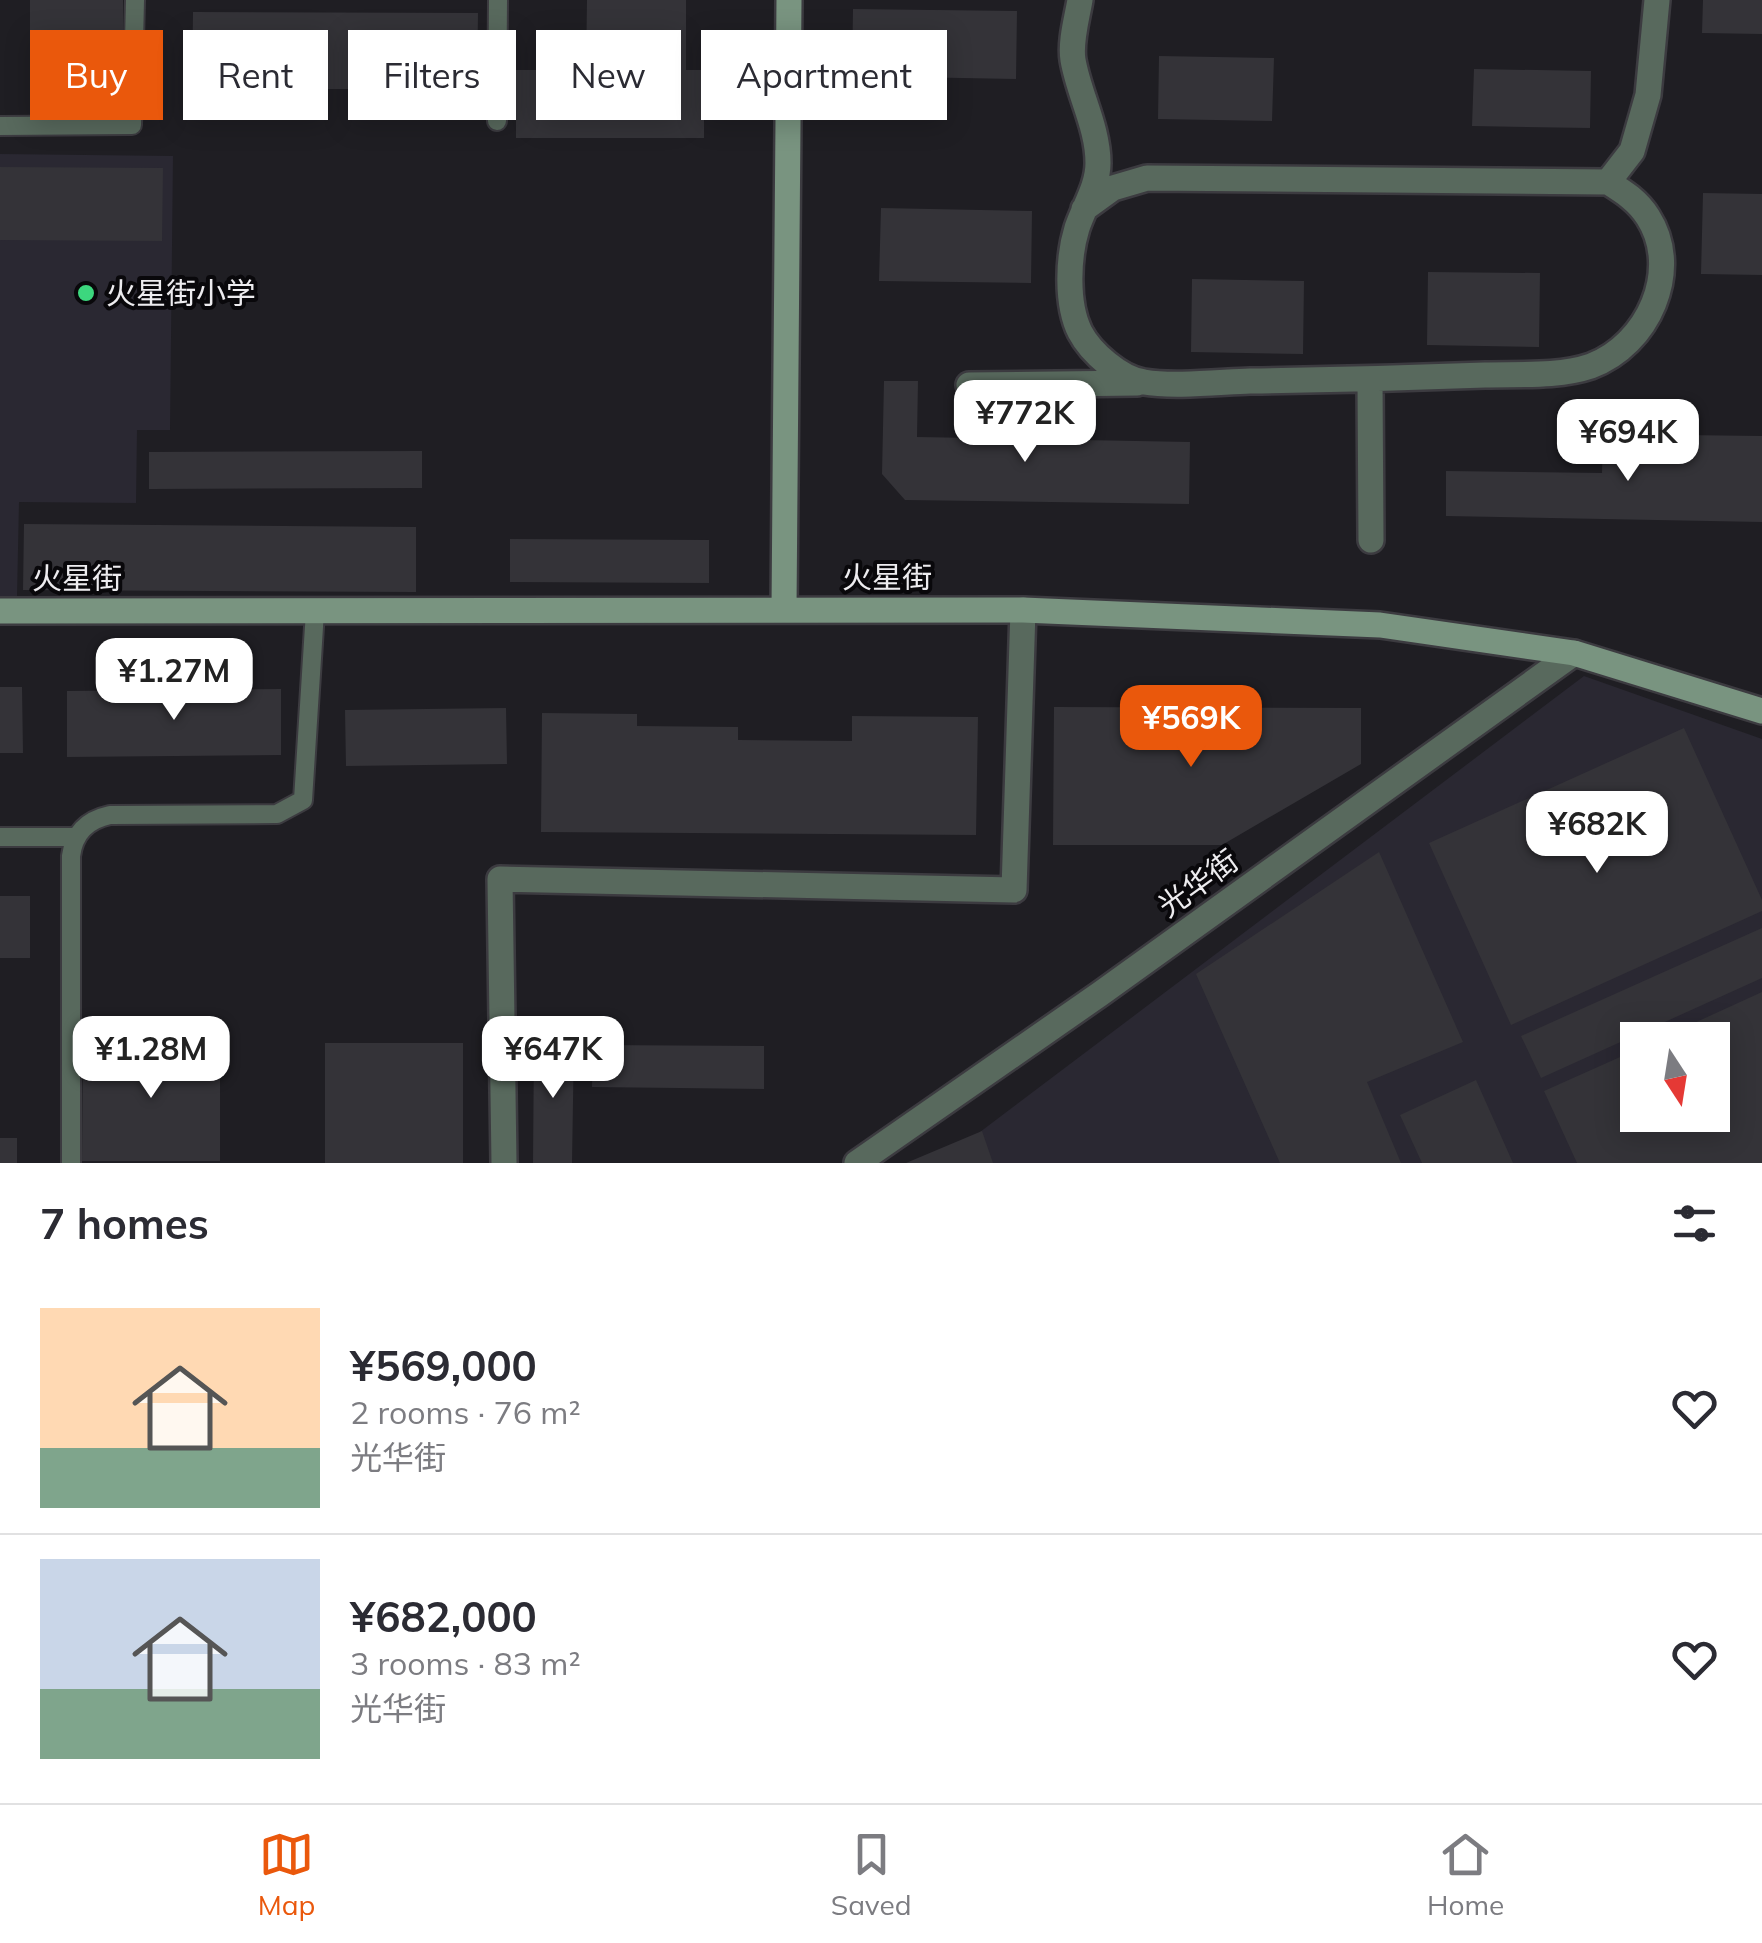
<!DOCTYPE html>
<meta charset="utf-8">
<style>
body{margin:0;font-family:Mulish,"Noto Sans SC",sans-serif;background:#f2f2f3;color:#2b2b33;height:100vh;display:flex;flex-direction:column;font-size:38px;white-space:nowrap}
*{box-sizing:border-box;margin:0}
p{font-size:32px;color:#7c7c81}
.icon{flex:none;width:55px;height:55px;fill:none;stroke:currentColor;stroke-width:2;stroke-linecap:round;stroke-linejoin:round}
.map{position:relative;height:1163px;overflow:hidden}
.drawer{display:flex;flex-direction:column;background:#fff;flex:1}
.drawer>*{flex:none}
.hud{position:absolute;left:30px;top:30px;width:1000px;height:90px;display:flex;gap:20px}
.needle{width:65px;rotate:168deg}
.tools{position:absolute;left:1620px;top:1022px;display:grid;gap:20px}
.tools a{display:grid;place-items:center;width:110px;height:110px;border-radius:0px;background:#fff;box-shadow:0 5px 25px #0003;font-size:50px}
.price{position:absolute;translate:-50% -85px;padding:0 22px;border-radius:20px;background:#fff;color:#222;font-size:32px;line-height:65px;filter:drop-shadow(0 2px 5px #0008)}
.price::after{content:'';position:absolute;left:50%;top:60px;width:30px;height:22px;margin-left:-15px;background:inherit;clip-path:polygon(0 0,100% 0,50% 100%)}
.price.active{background:#ea580c;color:#fff}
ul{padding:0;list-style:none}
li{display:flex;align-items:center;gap:30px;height:250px;padding:0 40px}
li+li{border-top:2px solid #e1e1e2}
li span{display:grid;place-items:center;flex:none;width:280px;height:200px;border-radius:0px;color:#555}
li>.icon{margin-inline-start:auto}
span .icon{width:120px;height:120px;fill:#fffc;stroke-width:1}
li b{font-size:42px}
h2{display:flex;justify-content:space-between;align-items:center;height:120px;padding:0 40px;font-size:42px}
.chip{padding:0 35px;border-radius:0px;background:#fff;box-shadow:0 5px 25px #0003;font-size:35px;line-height:90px}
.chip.active{background:#ea580c;color:#fff}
.tab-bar{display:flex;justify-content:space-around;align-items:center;height:140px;border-top:2px solid #e1e1e2;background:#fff;font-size:28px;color:#7c7c81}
.tab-bar a{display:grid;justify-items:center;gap:5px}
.tab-bar .active{color:#ea580c}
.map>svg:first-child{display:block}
.built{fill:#2a2832;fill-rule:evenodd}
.building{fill:#343338}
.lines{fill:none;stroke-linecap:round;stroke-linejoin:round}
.lane-casing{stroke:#3c3b40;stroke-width:22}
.street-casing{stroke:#3c3b40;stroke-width:30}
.secondary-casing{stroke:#3c3b40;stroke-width:30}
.lane{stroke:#58695d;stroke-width:18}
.street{stroke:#58695d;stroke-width:25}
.secondary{stroke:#799480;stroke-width:25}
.poi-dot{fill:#3cd77e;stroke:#09080b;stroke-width:4}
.labels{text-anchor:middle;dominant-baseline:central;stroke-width:8;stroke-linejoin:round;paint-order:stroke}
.poi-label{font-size:30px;fill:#edecef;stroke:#09080b;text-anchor:start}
.street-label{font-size:30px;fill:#edecef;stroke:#09080b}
</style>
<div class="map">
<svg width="1762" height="1163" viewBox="0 0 1762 1163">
<rect width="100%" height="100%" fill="#1f1e23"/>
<path class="built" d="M0 154 173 156 170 430H137L136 503 19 502 17 597H0Z
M1584 676 1762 739V1163H939ZM1638 1040H1712V1115H1638Z"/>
<path class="building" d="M30 0H123V52L30 51Z
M587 0H686V70H704V138H516V70H586Z
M1703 0H1762V34L1702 33Z
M853 9 1017 11 1016 79 852 76Z
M193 12 478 13 477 89H192Z
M1159 56 1274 58 1272 121 1158 119Z
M1474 69 1591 71 1590 128 1472 126Z
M0 167 163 168 162 241 0 240Z
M1703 193 1762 194V275L1701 274Z
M881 208 1032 211 1031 283 879 281Z
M1428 272 1540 273 1539 347 1427 345Z
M1192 279 1304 281 1303 354 1191 352Z
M884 381H918L917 437 1190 442 1189 504 905 500 882 474Z
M1603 434 1762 436V522L1446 516V471L1602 473Z
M422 451V488L149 489V452Z
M24 524 416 527V592L23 590Z
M510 539 709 540V583L510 582Z
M0 687H22L23 753H0Z
M281 689V755L67 757V691Z
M1054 707 1361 708V764L1222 845H1053Z
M506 708 507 764 346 766 345 710Z
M542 713 637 714V726L738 727V740L852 741V716L978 717 976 835 541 832Z
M1684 728 1762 900V911L1511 1025 1429 843Z
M1379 852 1463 1042 1367 1082 1401 1163H1280L1196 974Z
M0 896H30V958H0Z
M1762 928V978L1541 1078 1521 1036Z
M1762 992V1163H1577L1544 1091 1638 1049V1115H1712V1040H1657Z
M534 1040H574L572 1163H533Z
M83 1041H220V1161H82Z
M325 1043H463V1163H325Z
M593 1045 764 1046V1089L592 1087Z
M1476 1080 1513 1163H1422L1400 1115Z
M982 1131 993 1163H906Z
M0 1138H17V1163H0Z"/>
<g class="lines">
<g class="lane-casing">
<path id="lane" d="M497 121 498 0
M0 126 132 125 135 0
M0 837H76
M71 1163V856C74 833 87 820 110 815L277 814 303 800 315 611"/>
</g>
<g class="street-casing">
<path id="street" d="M1080 0C1077 18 1070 42 1073 60 1079 95 1098 127 1098 163 1098 186 1084 207 1077 228 1068 257 1066 304 1080 332 1091 353 1121 379 1144 382 1173 387 1220 382 1250 381 1329 380 1407 378 1485 375 1519 374 1559 377 1591 366 1648 345 1682 270 1648 217 1638 201 1624 192 1608 182L1147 178 1113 188 1084 209
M1608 182 1632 151 1648 95 1657 0
M1370 380 1371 540
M969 385 1137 383
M504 1163 500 879 1014 890 1023 610
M857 1163 1100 994 1574 653"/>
</g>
<g class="secondary-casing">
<path id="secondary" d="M784 609 789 0
M0 611 1023 610 1380 625 1574 653 1762 711"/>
</g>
<use href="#lane" class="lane"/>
<use href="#street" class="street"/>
<use href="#secondary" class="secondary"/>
</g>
<circle class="poi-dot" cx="86" cy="293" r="10"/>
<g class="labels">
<g class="poi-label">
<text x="106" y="293">火星街小学</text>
</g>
<g class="street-label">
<text x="887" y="577">火星街</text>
<text x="77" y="578">火星街</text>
<text transform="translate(1198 883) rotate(-36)">光华街</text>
</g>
</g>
</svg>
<div class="tools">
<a><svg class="needle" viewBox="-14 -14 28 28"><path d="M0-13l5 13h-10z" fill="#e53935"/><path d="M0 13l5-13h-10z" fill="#7c7c81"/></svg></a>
</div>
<b class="price" style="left:1025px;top:465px">¥772K</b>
<b class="price" style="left:1628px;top:484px">¥694K</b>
<b class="price" style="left:174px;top:723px">¥1.27M</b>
<b class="price active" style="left:1191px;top:770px">¥569K</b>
<b class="price" style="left:1597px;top:876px">¥682K</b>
<b class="price" style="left:151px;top:1101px">¥1.28M</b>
<b class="price" style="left:553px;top:1101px">¥647K</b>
<div class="hud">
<a class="chip active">Buy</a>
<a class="chip">Rent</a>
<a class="chip">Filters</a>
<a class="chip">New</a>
<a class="chip">Apartment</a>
</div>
</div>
<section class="drawer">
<h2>7 homes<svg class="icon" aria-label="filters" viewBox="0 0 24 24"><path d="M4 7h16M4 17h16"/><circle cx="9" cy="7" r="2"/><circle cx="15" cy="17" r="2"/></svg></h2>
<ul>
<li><span style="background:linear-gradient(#ffd9b3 70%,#7fa58c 0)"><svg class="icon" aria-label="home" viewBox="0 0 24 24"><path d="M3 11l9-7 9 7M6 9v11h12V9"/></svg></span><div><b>¥569,000</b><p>2 rooms · 76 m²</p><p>光华街</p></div><svg class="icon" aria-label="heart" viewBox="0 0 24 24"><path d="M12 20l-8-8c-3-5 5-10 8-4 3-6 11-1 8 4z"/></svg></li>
<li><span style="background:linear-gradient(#c9d6e8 65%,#7fa58c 0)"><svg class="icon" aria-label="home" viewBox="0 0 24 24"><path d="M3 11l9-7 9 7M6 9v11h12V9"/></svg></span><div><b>¥682,000</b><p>3 rooms · 83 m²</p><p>光华街</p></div><svg class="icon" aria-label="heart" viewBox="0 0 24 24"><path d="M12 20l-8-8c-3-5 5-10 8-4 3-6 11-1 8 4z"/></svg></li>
</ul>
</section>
<nav class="tab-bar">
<a class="active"><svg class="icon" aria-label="map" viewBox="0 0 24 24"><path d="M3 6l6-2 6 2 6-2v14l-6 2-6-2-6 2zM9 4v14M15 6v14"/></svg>Map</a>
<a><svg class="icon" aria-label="saved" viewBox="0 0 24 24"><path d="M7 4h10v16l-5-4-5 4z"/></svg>Saved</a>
<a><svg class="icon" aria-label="home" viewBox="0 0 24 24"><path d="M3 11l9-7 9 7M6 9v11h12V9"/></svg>Home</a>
</nav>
